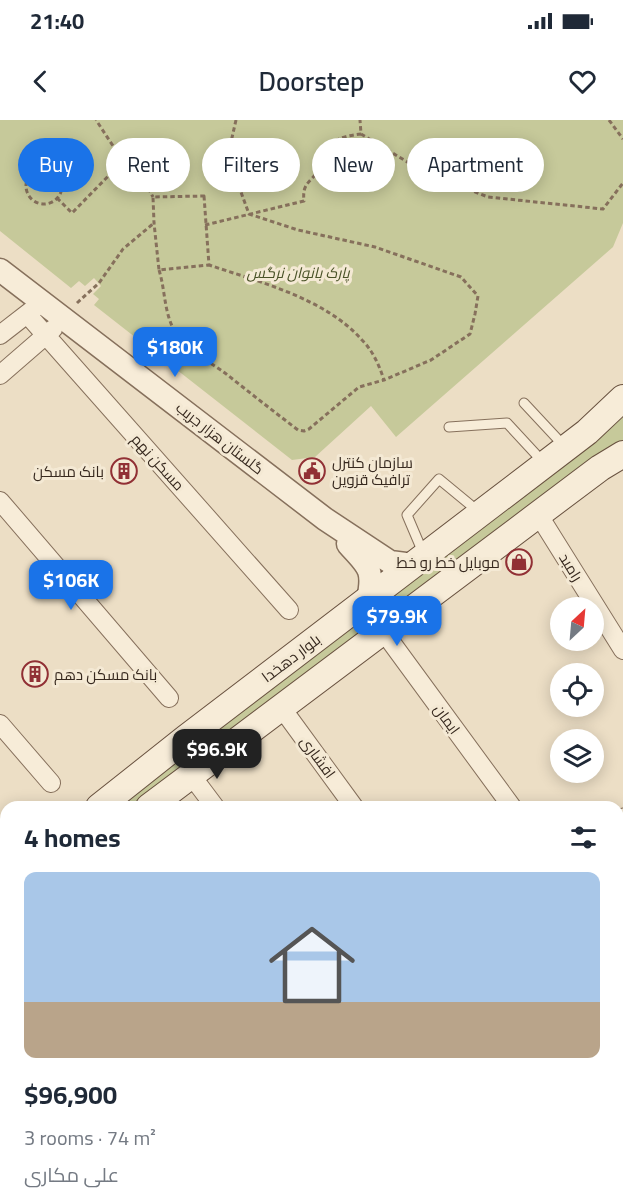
<!DOCTYPE html>
<meta charset="utf-8">
<style>
body{margin:0;font-family:Georgia,Cairo,serif;background:#f6f6f7;color:#1f2937;height:100vh;display:flex;flex-direction:column;font-size:22px;white-space:nowrap}
*{box-sizing:border-box;margin:0}
p{font-size:20px;color:#747a83}
.icon{flex:none;width:33px;height:33px;fill:none;stroke:currentColor;stroke-width:2;stroke-linecap:round;stroke-linejoin:round}
.map{position:relative;flex:1;overflow:hidden}
.drawer{position:absolute;left:0px;top:681px;width:624px;height:404px;display:flex;flex-direction:column;background:#fff;border-radius:18px 18px 0 0;box-shadow:0 3px 15px #0003}
.drawer>*{flex:none}
.hud{position:absolute;left:18px;top:18px;width:588px;height:54px;display:flex;gap:12px}
.needle{width:39px;rotate:26deg}
.controls{position:absolute;left:550px;top:477px;display:grid;gap:12px}
.controls a{display:grid;place-items:center;width:54px;height:54px;border-radius:50%;background:#fff;box-shadow:0 3px 15px #0003;font-size:30px}
.price{position:absolute;translate:-50% -51px;padding:0 14px;border-radius:12px;background:#1a73e8;color:#fff;font-size:20px;line-height:39px;filter:drop-shadow(0 2px 3px #0008)}
.price::after{content:'';position:absolute;left:50%;top:36px;width:18px;height:14px;margin-left:-9px;background:inherit;clip-path:polygon(0 0,100% 0,50% 100%)}
.price.current{background:#222;color:#fff}
ul{padding:0;list-style:none}
li{display:grid;align-content:center;gap:12px;height:318px;padding:0 24px}
li span{display:grid;place-items:center;height:186px;border-radius:12px;color:#555}
li>.icon{margin-inline-start:auto}
span .icon{width:108px;height:108px;fill:#fffc;stroke-width:1}
li b{font-size:26px}
h2{display:flex;justify-content:space-between;align-items:center;height:72px;padding:0 24px;font-size:26px}
.chip{padding:0 21px;border-radius:27px;background:#fff;box-shadow:0 3px 15px #0003;font-size:21px;line-height:54px}
.chip.current{background:#1a73e8;color:#fff}
.status{display:flex;justify-content:space-between;align-items:center;height:42px;padding:0 30px;background:#fff;direction:ltr}
.status svg{height:16px;fill:currentColor}
header{display:flex;justify-content:space-between;align-items:center;height:78px;padding:0 24px;background:#fff;font-size:27px;font-weight:600}
.map>svg:first-child{display:block}
.green{fill:#c6c99a}
.lines{fill:none;stroke-linecap:round;stroke-linejoin:round}
.service-casing{stroke:#86705c;stroke-width:11}
.minor-casing{stroke:#86705c;stroke-width:20}
.tertiary-casing{stroke:#86705c;stroke-width:25}
.secondary-casing{stroke:#68513f;stroke-width:28}
.path{stroke:#86705c;stroke-width:3;stroke-dasharray:4.5 3;stroke-linecap:butt}
.service{stroke:#f7ecd8;stroke-width:9}
.minor{stroke:#f7ecd8;stroke-width:18}
.tertiary{stroke:#f7ecd8;stroke-width:22}
.secondary{stroke:#f7ecd8;stroke-width:26}
.labels{text-anchor:middle;dominant-baseline:central;stroke-width:6;stroke-linejoin:round;paint-order:stroke}
.park-label{font-size:15px;font-style:italic;fill:#495227;stroke:#f4e9d4}
.street-label{font-size:15px;fill:#37291f;stroke:#f4e9d4}
.poi-label{font-size:15px;fill:#37291f;stroke:#f4e9d4;text-anchor:start}
</style>
<div class="status"><b>21:40</b><svg viewBox="0 0 49 12"><path d="M0 12V9h3v3zM5 12V6h3v6zM10 12V3h3v9zM15 12V0h3v12zM26 1h20v11H26zM47 4h2v5h-2z"/></svg></div>
<header><svg class="icon" aria-label="back" viewBox="0 0 24 24"><path d="M15 5l-7 7 7 7"/></svg>Doorstep<svg class="icon" aria-label="heart" viewBox="0 0 24 24"><path d="M12 20l-8-8c-3-5 5-10 8-4 3-6 11-1 8 4z"/></svg></header>
<div class="map">
<svg width="623" height="1084" viewBox="0 0 623 1084">
<rect width="100%" height="100%" fill="#ecdec5"/>
<path class="green" d="M0 0H623V103L613 127 396 317 371 286 315 337 292 340 94 185 99 179 93 174 101 166 94 158 85 166 79 161 71 168 0 111Z
M623 278V334L149 687H95Z"/>
<g class="lines">
<g class="service-casing">
<path id="service" d="M524 283 565 327
M449 307 507 303 544 343
M424 435 407 395 439 359 479 392
M618 696 623 693"/>
</g>
<g class="minor-casing">
<path id="minor" d="M27 194 289 490
M0 215 36 187
M0 255 53 209
M0 381 169 578
M538 394 623 530
M383 511 512 687
M281 587 354 687
M0 604 51 663
M191 655 215 687
M618 828 623 835
M0 959 6 967
M618 1045 623 1052
M0 1057 6 1052
M83 1078 87 1084
M237 1078 241 1084
M335 1078 339 1084
M502 1078 506 1084"/>
</g>
<g class="tertiary-casing">
<path id="tertiary" d="M0 150 325 399 390 442 413 445
M348 424C367 446 375 448 368 479"/>
</g>
<g class="secondary-casing">
<path id="secondary" d="M99 687 186 618 587 312 623 278
M149 687 600 348 623 334
M0 761 6 756
M0 799 6 794"/>
</g>
<path class="path" d="M236 0 231 22 230 42 249 94 298 110 375 127 461 157 478 176 475 194 470 214 431 240 384 260
M609 0 623 19
M361 14 424 52 488 77 603 89 623 63
M123 41 143 58 153 77
M26 66a18 18 0 1 1 36 0a18 18 0 1 1-36 0Z
M204 76 209 145 159 150 154 103 153 77Z
M57 78 72 93 123 41 96 0
M205 105 304 81C302 63 310 63 318 51 320 47 321 42 322 37 329 19 344 16 361 14L360 0
M159 150C165 169 164 190 173 208 183 229 207 240 225 253 249 272 273 291 298 310L304 311 309 309 359 267 384 260C379 245 373 231 362 220 325 178 259 162 209 145
M77 183 99 163 123 129 154 103"/>
<use href="#service" class="service"/>
<use href="#minor" class="minor"/>
<use href="#tertiary" class="tertiary"/>
<use href="#secondary" class="secondary"/>
</g>
<defs>
<g id="building-ring" transform="scale(1.35)"><circle r="9.5" fill="#f4e9d4" stroke="#913035" stroke-width="1.5"/><path d="M-4-6H4V6H1V3H-1V6H-4ZM-2.5-4.3h1.7v1.8h-1.7ZM.8-4.3h1.7v1.8H.8ZM-2.5-1h1.7V.8h-1.7ZM.8-1h1.7V.8H.8Z" fill="#913035"/></g>
<g id="civic-ring" transform="scale(1.35)"><circle r="9.5" fill="#f4e9d4" stroke="#913035" stroke-width="1.5"/><path d="M-.6-6.5H3V-4.5H.6V-3L4-1V1h2V6H-6V1h2V-1L-.6-3ZM-1.2 2.5V6h2.4V2.5Z" fill="#913035"/></g>
<g id="shop-ring" transform="scale(1.35)"><circle r="9.5" fill="#f4e9d4" stroke="#913035" stroke-width="1.5"/><path d="M-5-2.5h2.3a2.7 3.5 0 0 1 5.4 0H5L5.5 6h-11ZM-1.5-2.5h3a1.5 2.3 0 0 0-3 0Z" fill="#913035"/></g>
</defs>
<g fill-rule="evenodd">
<use href="#building-ring" x="124" y="351"/>
<use href="#civic-ring" x="312" y="351"/>
<use href="#shop-ring" x="519" y="442"/>
<use href="#building-ring" x="35" y="554"/>
</g>
<g class="labels">
<g class="park-label">
<text x="298" y="152">پارک بانوان نرگس</text>
</g>
<g class="street-label">
<text transform="translate(220 318) rotate(38)">گلستان هزار جریب</text>
<text transform="translate(158 342) rotate(48)">مسکن نهم</text>
<text transform="translate(571 447) rotate(58)">رامبد</text>
<text transform="translate(291 538) rotate(-37)">بلوار دهخدا</text>
<text transform="translate(447 599) rotate(54)">ایمان</text>
<text transform="translate(318 637) rotate(54)">افشاری</text>
</g>
<g class="poi-label">
<text x="332" y="342">سازمان کنترل<tspan x="332" dy="17">ترافیک قزوین</tspan></text>
<text x="104" y="351" text-anchor="end">بانک مسکن</text>
<text x="500" y="442" text-anchor="end">موبایل خط رو خط</text>
<text x="54" y="554">بانک مسکن دهم</text>
</g>
</g>
</svg>
<div class="controls">
<a><svg class="needle" viewBox="-14 -14 28 28"><path d="M0-13l5 13h-10z" fill="#e53935"/><path d="M0 13l5-13h-10z" fill="#747a83"/></svg></a>
<a><svg class="icon" aria-label="locate" viewBox="0 0 24 24"><circle cx="12" cy="12" r="6"/><path d="M12 2v4M12 18v4M2 12h4M18 12h4"/></svg></a>
<a><svg class="icon" aria-label="layers" viewBox="0 0 24 24"><path d="M12 4l9 5-9 5-9-5zM3 14l9 5 9-5"/></svg></a>
</div>
<b class="price" style="left:175px;top:258px">$180K</b>
<b class="price" style="left:71px;top:491px">$106K</b>
<b class="price" style="left:397px;top:527px">$79.9K</b>
<b class="price current" style="left:217px;top:660px">$96.9K</b>
<div class="hud">
<a class="chip current">Buy</a>
<a class="chip">Rent</a>
<a class="chip">Filters</a>
<a class="chip">New</a>
<a class="chip">Apartment</a>
</div>
<section class="drawer">
<h2>4 homes<svg class="icon" aria-label="filters" viewBox="0 0 24 24"><path d="M4 7h16M4 17h16"/><circle cx="9" cy="7" r="2"/><circle cx="15" cy="17" r="2"/></svg></h2>
<ul>
<li><span style="background:linear-gradient(#a9c7e8 70%,#b9a48a 0)"><svg class="icon" aria-label="home" viewBox="0 0 24 24"><path d="M3 11l9-7 9 7M6 9v11h12V9"/></svg></span><div><b>$96,900</b><p>3 rooms · 74 m²</p><p>علی مکاری</p></div></li>
</ul>
</section>
</div>
